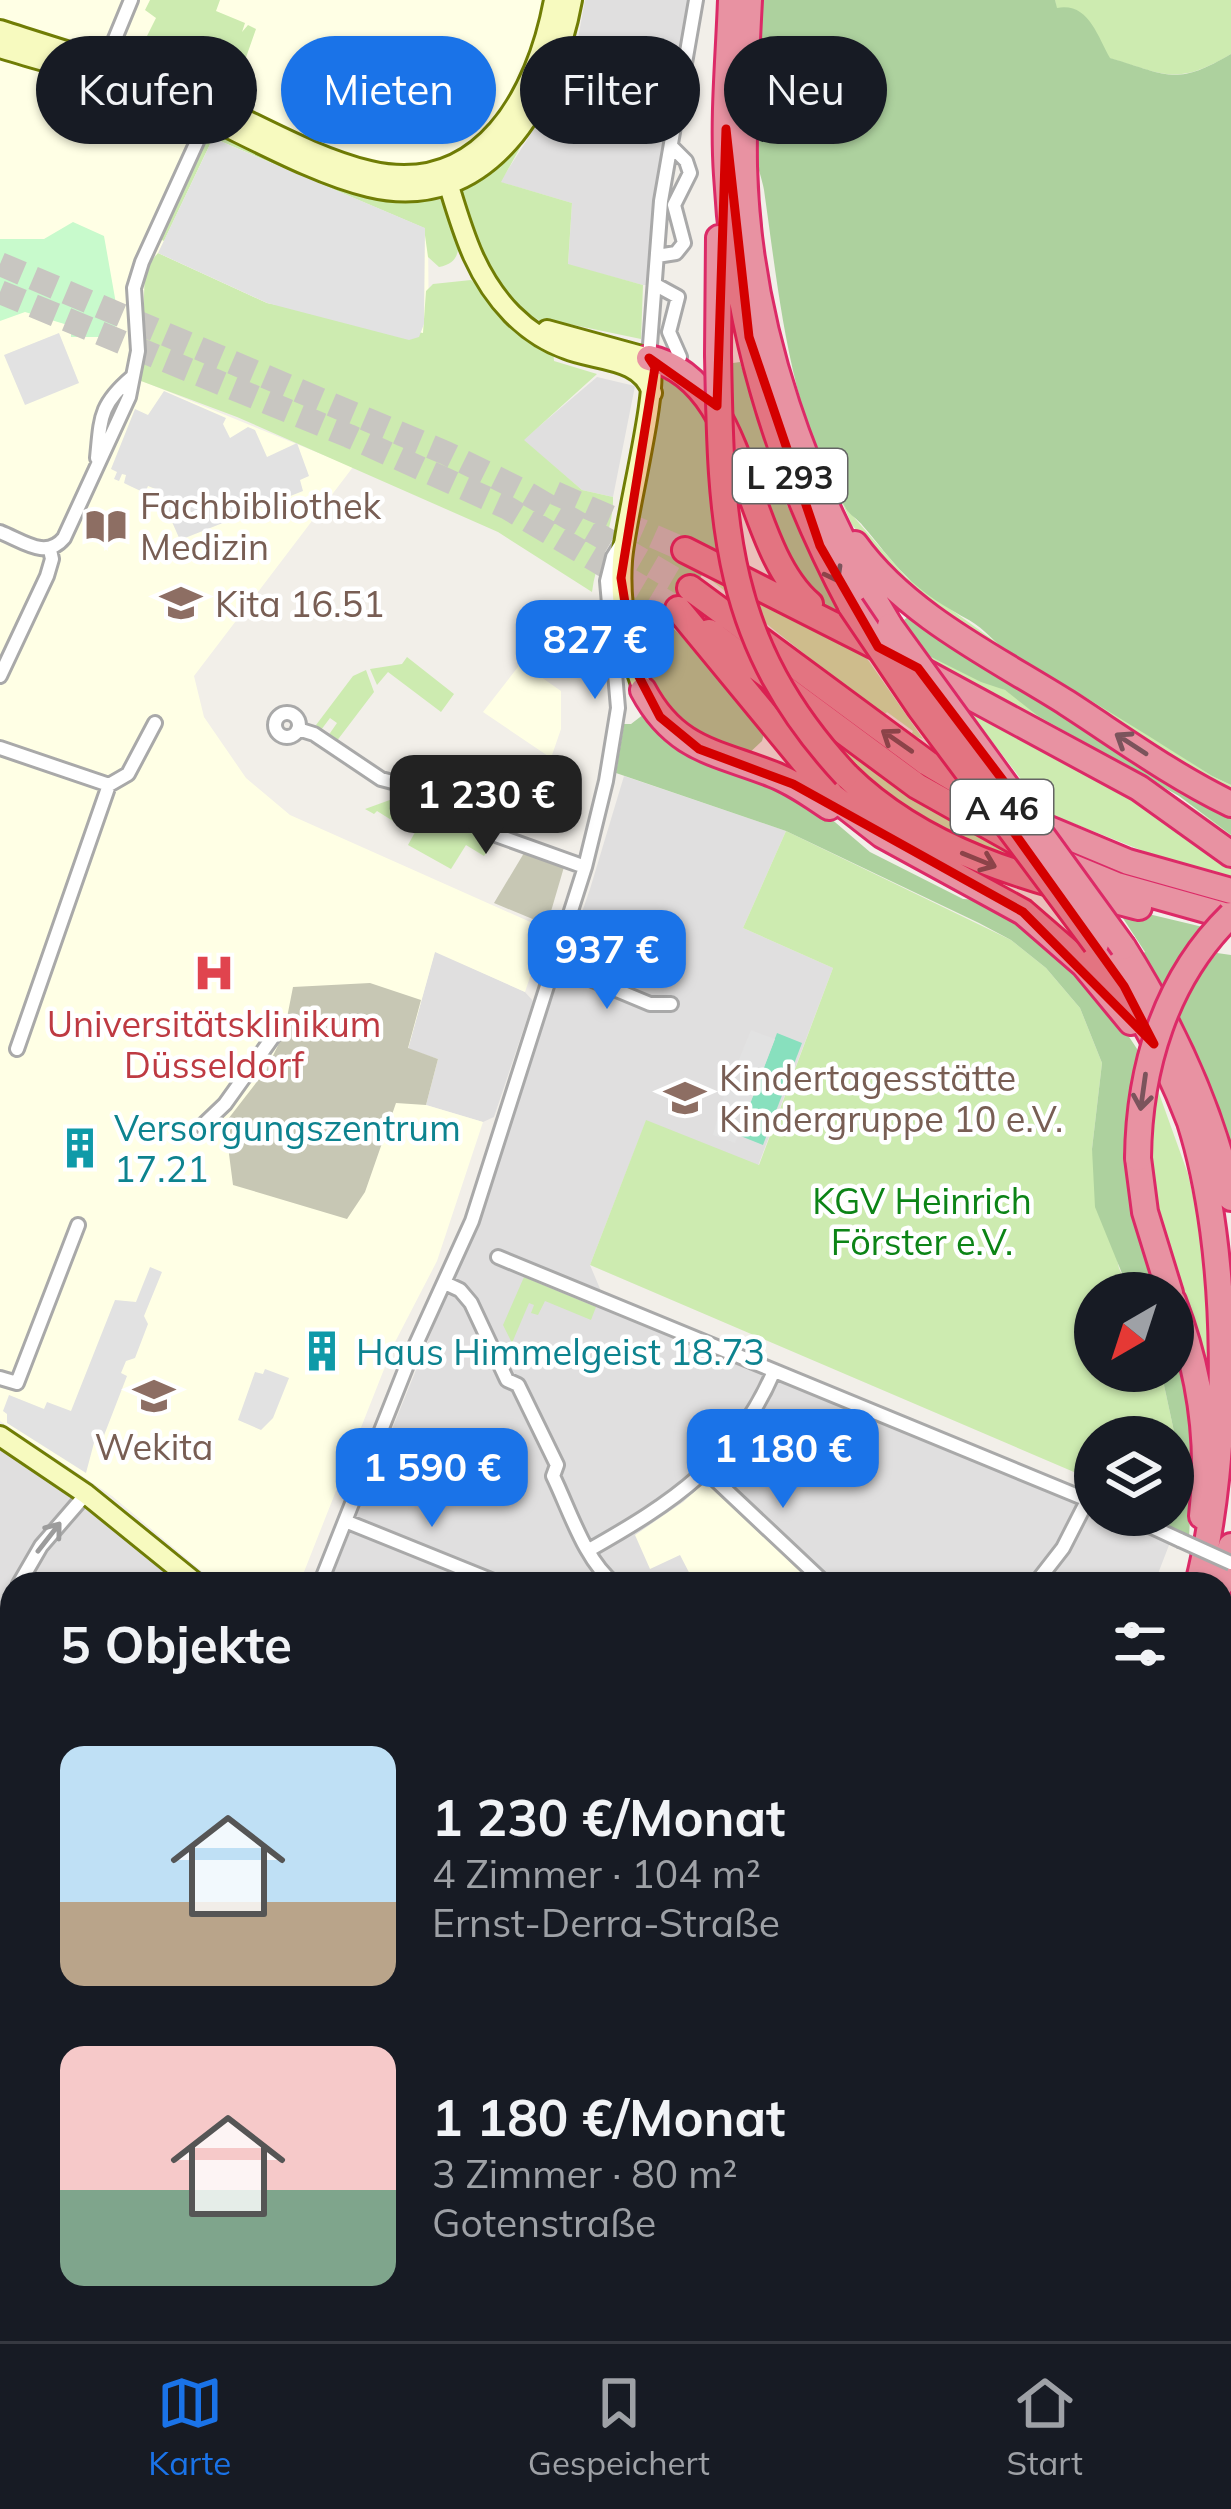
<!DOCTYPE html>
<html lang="de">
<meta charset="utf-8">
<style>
body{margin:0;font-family:Mulish,sans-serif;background:#20242c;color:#f1f3f6;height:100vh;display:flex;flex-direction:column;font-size:45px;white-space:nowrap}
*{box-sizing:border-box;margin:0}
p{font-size:39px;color:#9ea1a6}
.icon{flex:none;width:66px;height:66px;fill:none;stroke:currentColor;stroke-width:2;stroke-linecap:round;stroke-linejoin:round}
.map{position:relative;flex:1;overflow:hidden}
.side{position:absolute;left:0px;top:1572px;width:1233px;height:771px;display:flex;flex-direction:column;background:#171b24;border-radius:36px 36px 0 0;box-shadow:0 3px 9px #0004}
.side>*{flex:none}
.banner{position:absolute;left:36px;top:36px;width:1161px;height:108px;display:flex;gap:24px}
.needle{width:78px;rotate:219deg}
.fabs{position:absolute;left:1074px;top:1272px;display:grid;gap:24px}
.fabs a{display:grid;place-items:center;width:120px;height:120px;border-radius:50%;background:#171b24;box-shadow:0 3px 9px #0004;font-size:60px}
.price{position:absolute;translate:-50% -102px;padding:0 27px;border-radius:24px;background:#1a73e8;color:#fff;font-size:39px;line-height:78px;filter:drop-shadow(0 3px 6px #0008)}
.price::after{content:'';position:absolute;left:50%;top:72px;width:36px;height:27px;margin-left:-18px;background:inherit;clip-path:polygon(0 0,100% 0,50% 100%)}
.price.selected{background:#222;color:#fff}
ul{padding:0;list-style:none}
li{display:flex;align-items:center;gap:36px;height:300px;padding:0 60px}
li span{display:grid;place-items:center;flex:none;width:336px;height:240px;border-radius:24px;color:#555}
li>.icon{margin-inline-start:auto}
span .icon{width:144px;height:144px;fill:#fffc;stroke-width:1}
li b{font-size:51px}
h2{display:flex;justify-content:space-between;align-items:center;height:144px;padding:0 60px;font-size:51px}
.pill{padding:0 42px;border-radius:54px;background:#171b24;box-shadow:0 3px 9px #0004;font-size:42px;line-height:108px}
.pill.selected{background:#1a73e8;color:#fff}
.menu{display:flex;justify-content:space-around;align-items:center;height:168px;border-top:3px solid #363941;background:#171b24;font-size:33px;color:#9ea1a6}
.menu a{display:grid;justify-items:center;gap:6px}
.menu .selected{color:#1a73e8}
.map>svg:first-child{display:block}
.residential{fill:#e0dfdf}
.commercial{fill:#f2dad9}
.industrial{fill:#ebdbe8}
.education{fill:#ffffe5}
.construction{fill:#c7c7b4}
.grass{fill:#cdebb0}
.forest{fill:#add19e}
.park{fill:#c8facc}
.pitch{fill:#88e0be}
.parking{fill:#e2e2e2}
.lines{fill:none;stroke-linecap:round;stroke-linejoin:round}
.highway-tunnel{stroke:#c8c6c1;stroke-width:24;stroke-dasharray:24 12;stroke-linecap:butt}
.street-casing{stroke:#a9a9a9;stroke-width:18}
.secondary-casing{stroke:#707d05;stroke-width:24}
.primary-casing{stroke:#a06b00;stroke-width:24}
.highway-casing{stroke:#dc2a67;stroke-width:30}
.street{stroke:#fff;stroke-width:12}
.secondary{stroke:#f7fabf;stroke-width:18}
.primary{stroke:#fcd6a4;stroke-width:18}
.highway{stroke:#e892a2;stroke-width:24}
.tram{stroke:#707070;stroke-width:3}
.street-bridge-casing{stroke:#a9a9a9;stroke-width:18;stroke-linecap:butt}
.highway-bridge-casing{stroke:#dc2a67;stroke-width:30;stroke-linecap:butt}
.street-bridge{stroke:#fff;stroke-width:12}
.highway-bridge{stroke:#e892a2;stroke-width:24}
.oneway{stroke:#7b545c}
.oneway2{stroke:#9c9c9c}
.marked{fill:#d40000;fill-opacity:0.2;stroke:#d40000;stroke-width:9;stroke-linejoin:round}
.labels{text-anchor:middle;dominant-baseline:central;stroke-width:9;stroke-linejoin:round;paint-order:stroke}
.shield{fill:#fff;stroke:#646464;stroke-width:3}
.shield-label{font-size:33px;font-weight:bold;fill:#222}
.education-label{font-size:36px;fill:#785e54;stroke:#fff;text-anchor:start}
.health-label{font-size:36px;fill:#be3a42;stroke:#fff}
.culture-label{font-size:36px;fill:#0d838f;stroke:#fff;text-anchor:start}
.park-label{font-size:36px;fill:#0c8416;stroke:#fff}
</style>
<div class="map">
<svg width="1231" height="2341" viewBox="0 0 1231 2341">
<rect width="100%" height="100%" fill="#f2efe9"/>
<path class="residential" d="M585 0H696L671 146 657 285H643L568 265 572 203 500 182 543 115 577 44Z
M597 377 635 386 613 497 582 490 523 440Z
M624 776 786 831 743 928 833 968 758 1166 646 1121 590 1265 606 1303 1095 1508V1515H1112L1171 1540 1154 1584H329L466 1247 590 889Z
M435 951 525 992 533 1001 494 1117 483 1122 426 1105 408 1049Z
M0 1442 91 1502 189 1584H12V1788L5 1790 6 1798 0 1812Z
M0 1956 12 1961V2174L0 2168Z"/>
<path class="commercial" d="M6 1798 12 1800V1961L0 1956 6 1933 0 1930V1812Z
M1221 2083 1231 2087V2341H1010V2331H1221Z
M0 2168 12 2174V2290L0 2314Z"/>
<path class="industrial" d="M159 2331H515L511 2341H167L156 2336Z"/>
<path class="education" d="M0 0H545L525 68 510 97 475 139 448 155 428 228 429 350 268 307 155 255 145 268 142 381 353 467 194 676 204 717 246 778 290 815 546 929 525 992 435 952 408 1049 438 1059 426 1105 483 1122 437 1261 394 1344 302 1577 293 1584H217L112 1496 0 1421Z
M521 663 561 691V729L551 758 483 712Z
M706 1481 766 1538 815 1584H695L680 1555 650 1569 635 1535 683 1502Z"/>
<path class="construction" d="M524 853 564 867 547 925 494 903Z
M370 983 421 1000 408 1048 438 1059 426 1105 396 1103 365 1192 347 1219 233 1185 225 1123 266 1070 284 1033 293 987Z"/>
<path class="grass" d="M150 0H220L216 11 245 23 242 32 248 25 256 29 237 83 216 97 151 71 162 44 146 38 156 18 145 10Z
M1055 0H1231V54C1177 86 1166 75 1109 58L1089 21 1056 8Z
M216 132 357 193 383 199 441 200C453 221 474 261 439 267L428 257 424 228 213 138 164 241 158 238 207 135Z
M521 146 501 182 572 203 568 264 643 285 641 339 569 324 565 330C494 311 482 257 460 195L462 186Z
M158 253 267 303 423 333 426 291 433 284 471 280 553 350 554 361 597 374 524 440 582 490 613 497C614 530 596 559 592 592L498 532 237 417 141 381 145 268Z
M816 443 845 507 906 577 1014 655 1043 670 1058 683 1083 692 1212 776 1231 785V793L958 624 904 584 852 525Z
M682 557 861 650 923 739 911 735 913 731 887 712 883 716 874 709Z
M927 655C952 667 978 677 1003 689 1019 696 1033 713 1049 722 1111 758 1173 790 1231 835V840L1136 774 936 667Z
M407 657 454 694 441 712 388 672 377 685 370 669 402 664Z
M366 670 374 692 336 742 328 736 337 723 330 718 321 730 316 725 353 676Z
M961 701 1096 772 1222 859 1231 867V877L1151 854 1047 813Z
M819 731 913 800 1017 857 1029 874 903 814Z
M501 769 554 809 551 813 544 809 540 815 544 818 538 826 485 791Z
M409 793 426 799 493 844 484 856 466 845 451 869 408 845 420 823 401 811 393 821 377 811 374 814 365 809Z
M786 831 1011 940 1046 968 1080 1008 1102 1063 1092 1149 1119 1268 1130 1293H1095V1371H1161L1181 1464 1173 1480V1437H1095V1481L590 1265 646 1120 759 1165 833 968 743 928Z
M1156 1085 1188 1174 1208 1264 1220 1422 1167 1265 1147 1163 1152 1162Z
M524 1277 596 1307 591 1320 545 1301 538 1315 531 1313 534 1305 529 1303 512 1343 503 1325Z
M663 2331H986L985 2341H655Z"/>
<path class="forest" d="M761 0H1055L1057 8C1088 2 1097 35 1110 58 1168 75 1175 87 1231 54V785L1212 776C1144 733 1080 693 1012 654 996 645 985 629 969 620 947 608 923 594 905 575 890 560 877 542 863 526 858 519 849 515 845 507 789 415 779 293 764 190 762 178 757 167 756 155 752 103 757 51 761 0Z
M740 362 785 501 843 619 801 590 727 425 726 364Z
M661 368 664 380H669V372L710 412 722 561 680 560 702 575 668 624 700 652 765 730 762 741 745 757 731 753 659 709 636 655 626 579Z
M910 615 1231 816V835L1179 796 1038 716 1005 690 981 682 927 655 904 629V620Z
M644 714 829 817 870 852 963 899C1020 898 1111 1006 1139 1052 1118 1136 1128 1212 1158 1293H1130L1095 1207 1092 1149 1102 1063 1080 1008 1046 968 1011 940 979 923 786 831 616 773 624 724H631Z
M1115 906 1207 928 1164 992 1142 954 1145 952Z
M1217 953 1231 955V1146L1177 1019 1200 975Z
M1173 1335 1194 1438 1189 1538 1138 1515H1173V1480L1181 1464 1161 1371H1173Z
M804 2331H970L971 2341H803Z"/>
<path class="park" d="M73 222 104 236 118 315 113 337H71V326L25 312 0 321V239H44Z
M1231 1716V2064L1221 2060V1739Z"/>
<path class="pitch" d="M777 1033 802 1043 763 1145 738 1135Z"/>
<path class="parking" d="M213 138 425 228 424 324 419 337 409 340 267 303 158 253Z
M59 333 79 383 25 405 4 355Z
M164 391 226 418 223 424 230 438 248 427 255 430 267 457 297 443 309 476 300 480 303 491 180 540 158 490 148 486 145 493 130 486 124 483 126 475 122 474 119 481 114 479 117 472 111 469 135 409 148 415Z
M751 1030 775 1039 735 1143 713 1135 732 1066 736 1067Z
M150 1267 162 1272 144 1316 148 1324 135 1358 126 1361 121 1373 127 1376 103 1438 95 1439 86 1473 7 1423V1414L3 1411 9 1395 44 1409 47 1402 71 1411 115 1300 136 1302Z
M265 1369 289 1378 273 1418 261 1430 238 1420 255 1372 263 1374Z"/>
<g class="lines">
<path class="highway-tunnel" d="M0 264 446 453 521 490 690 588
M0 292 349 436 506 507 678 609
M555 493 685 550"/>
<g class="street-casing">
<path id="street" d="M112 46 131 0
M76 125 91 94
M657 256 676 253 684 243 674 205 690 173 686 161 671 146
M656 285 678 297 669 332 680 357
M649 358 661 201 696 0
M97 458C101 418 99 405 132 377
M0 532C23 541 46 560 64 538L129 397 138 351 134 288 142 262 211 111
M0 676 47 576 52 559 50 550
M275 725a12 12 0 1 1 24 0a12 12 0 1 1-24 0Z
M298 729 314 734 381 779 431 792 496 835 585 867
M0 748 109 785 128 774 155 723
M554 964 650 1004H671
M17 1049 109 785
M202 1126 225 1104 275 1034
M498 1257 1095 1503
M445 1283 460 1290 471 1303 507 1380 518 1385 557 1465 553 1476C570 1511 585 1561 615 1584
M0 1378 17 1383 78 1225
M707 1472 826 1584
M1126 1515 1180 1540
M345 1521 501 1584
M589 1550C672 1503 735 1462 774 1371
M19 1584 41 1546 86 1494
M320 1584 411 1355 472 1221 585 867 606 781 618 708 607 581 613 557 621 544
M1035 1584 1063 1548 1087 1501
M0 1631 12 1601
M0 1727 12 1726
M1221 2114 1231 2091
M518 2341 523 2331
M1094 2341 1108 2332 1119 2341"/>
</g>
<g class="secondary-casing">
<path id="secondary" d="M0 30C64 51 129 69 192 95 250 119 308 156 370 171 482 197 537 93 554 0
M0 48C58 66 119 80 175 103 234 128 309 173 369 187 489 216 554 100 572 0
M445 173C461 224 472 273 512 314 526 328 546 342 566 349 594 361 642 357 652 393
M547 330 649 358
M643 690C628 649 619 605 622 561 624 521 662 381 649 358
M0 1436 86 1494 197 1584
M1221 2075 1231 2080
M0 2331 12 2310"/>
</g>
<g class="primary-casing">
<path id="primary" d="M0 2330 30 2341
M642 2341 651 2331"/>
</g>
<g class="highway-casing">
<path id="highway" d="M731 0C729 58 723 117 727 175 735 327 780 472 851 606
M749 0C746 55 743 110 744 166 748 329 806 488 890 626
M718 354 719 238
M649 358C749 380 741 545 810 604
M855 544C906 615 994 657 1067 703 1121 738 1173 776 1231 804
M685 550 883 650
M690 588 927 763 988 799
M678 609 832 796 882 835 1023 912 1084 965 1131 1022
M709 632 917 786 1022 845
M919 669 1139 788 1231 854
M643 690C675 750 716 752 772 774 793 782 811 795 829 807
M846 775C926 854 1033 880 1139 907
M1030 821 1128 862 1231 891
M1054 859 1117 885 1231 917
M1096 944C1134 1000 1166 1059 1190 1122 1231 1251 1231 1455 1198 1584
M1123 947C1172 1025 1211 1108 1231 1198
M1138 1158 1145 1212 1170 1293
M1173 1301C1200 1371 1211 1442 1202 1516
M1221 1584 1231 1546
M995 2341 996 2331"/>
</g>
<use href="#street" class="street"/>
<use href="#secondary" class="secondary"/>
<use href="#primary" class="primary"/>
<use href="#highway" class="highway"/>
<path class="tram" d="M393 2331 399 2341
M425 2331 432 2341
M452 2331 476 2338 493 2331
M4 2341 12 2323"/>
<g class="street-bridge-casing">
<path id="street-bridge" d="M91 94 112 46
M1180 1540 1231 1563"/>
</g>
<g class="highway-bridge-casing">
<path id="highway-bridge" d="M718 354C721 524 723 643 846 775
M851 606 920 708 1096 944
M890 626 1123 947
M1138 1158C1139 1069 1165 979 1231 915"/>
</g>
<use href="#street-bridge" class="street-bridge"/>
<use href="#highway-bridge" class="highway-bridge"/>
</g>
<defs><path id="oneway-shaft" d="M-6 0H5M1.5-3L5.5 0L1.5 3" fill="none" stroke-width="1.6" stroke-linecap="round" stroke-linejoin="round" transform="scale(3)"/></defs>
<g class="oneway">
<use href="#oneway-shaft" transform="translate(830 566) rotate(62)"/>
<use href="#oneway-shaft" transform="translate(897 741) rotate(-145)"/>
<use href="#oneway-shaft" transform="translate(1131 744) rotate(-147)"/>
<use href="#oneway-shaft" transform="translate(979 860) rotate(22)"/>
<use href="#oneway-shaft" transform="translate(1143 1092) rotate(98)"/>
</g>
<use class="oneway2" href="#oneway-shaft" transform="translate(49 1537) rotate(-52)"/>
<path class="marked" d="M726 129 749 337 820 546 878 647 918 668 1036 824 995 806 1124 986 1154 1044 1023 912 793 784 699 749 660 717 636 671 621 578 655 367 649 358 717 406Z"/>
<defs>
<g id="library-bare" transform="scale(3.24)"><path d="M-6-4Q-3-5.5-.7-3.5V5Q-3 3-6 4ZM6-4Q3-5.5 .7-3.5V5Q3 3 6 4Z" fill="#8d6e63" stroke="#fff" stroke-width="2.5" paint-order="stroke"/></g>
<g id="school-bare" transform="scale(3.24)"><path d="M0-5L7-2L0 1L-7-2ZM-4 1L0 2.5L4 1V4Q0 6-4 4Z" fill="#8d6e63" stroke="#fff" stroke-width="2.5" paint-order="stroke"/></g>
<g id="hospital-bare" transform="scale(3.24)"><path d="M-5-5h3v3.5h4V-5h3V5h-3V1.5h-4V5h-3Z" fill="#e0444e" stroke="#fff" stroke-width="2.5" paint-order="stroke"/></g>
<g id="building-bare" transform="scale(3.24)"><path d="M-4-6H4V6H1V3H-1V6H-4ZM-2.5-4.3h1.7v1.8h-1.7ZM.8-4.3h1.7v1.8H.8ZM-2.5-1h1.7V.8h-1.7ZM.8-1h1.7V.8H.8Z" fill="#0f9aa8" stroke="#fff" stroke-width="2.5" paint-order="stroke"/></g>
</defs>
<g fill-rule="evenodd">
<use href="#library-bare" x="106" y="526"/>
<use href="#school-bare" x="181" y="603"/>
<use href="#hospital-bare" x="214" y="973"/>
<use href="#school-bare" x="685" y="1098"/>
<use href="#building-bare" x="80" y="1148"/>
<use href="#building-bare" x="322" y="1351"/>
<use href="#school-bare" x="154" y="1396"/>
</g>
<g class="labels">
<g class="shield">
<rect x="733" y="449" width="114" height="54" rx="9"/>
<rect x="951" y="780" width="102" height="54" rx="9"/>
</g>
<g class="shield-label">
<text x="790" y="476">L 293</text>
<text x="1002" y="807">A 46</text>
</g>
<g class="education-label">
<text x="140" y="505">Fachbibliothek<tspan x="140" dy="41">Medizin</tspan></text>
<text x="215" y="603">Kita 16.51</text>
<text x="719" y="1077">Kindertagesstätte<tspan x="719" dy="41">Kindergruppe 10 e.V.</tspan></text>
<text x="154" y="1446" text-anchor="middle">Wekita</text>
</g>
<g class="health-label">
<text x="214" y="1023">Universitätsklinikum<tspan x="214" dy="41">Düsseldorf</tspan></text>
</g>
<g class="culture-label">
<text x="114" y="1127">Versorgungszentrum<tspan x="114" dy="41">17.21</tspan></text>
<text x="356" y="1351">Haus Himmelgeist 18.73</text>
</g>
<g class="park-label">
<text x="922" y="1200">KGV Heinrich<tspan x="922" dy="41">Förster e.V.</tspan></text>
</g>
</g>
</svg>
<div class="fabs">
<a><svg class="needle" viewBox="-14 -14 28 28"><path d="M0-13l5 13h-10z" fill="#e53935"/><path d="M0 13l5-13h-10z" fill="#9ea1a6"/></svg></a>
<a><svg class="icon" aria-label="layers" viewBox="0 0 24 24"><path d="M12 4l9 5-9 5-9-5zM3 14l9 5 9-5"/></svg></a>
</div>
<b class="price" style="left:595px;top:702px">827 €</b>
<b class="price selected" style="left:486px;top:857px">1 230 €</b>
<b class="price" style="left:607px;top:1012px">937 €</b>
<b class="price" style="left:783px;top:1511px">1 180 €</b>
<b class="price" style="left:432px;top:1530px">1 590 €</b>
<div class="banner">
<a class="pill">Kaufen</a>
<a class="pill selected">Mieten</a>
<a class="pill">Filter</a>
<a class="pill">Neu</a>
</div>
<section class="side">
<h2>5 Objekte<svg class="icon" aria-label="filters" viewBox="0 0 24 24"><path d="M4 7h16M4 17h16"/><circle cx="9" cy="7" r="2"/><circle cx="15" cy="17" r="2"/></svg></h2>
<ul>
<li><span style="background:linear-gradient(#bfe0f5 65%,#b9a48a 0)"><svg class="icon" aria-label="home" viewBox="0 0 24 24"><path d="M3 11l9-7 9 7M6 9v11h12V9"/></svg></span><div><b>1 230 €/Monat</b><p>4 Zimmer · 104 m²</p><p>Ernst-Derra-Straße</p></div></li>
<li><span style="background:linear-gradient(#f6c9c9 60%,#7fa58c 0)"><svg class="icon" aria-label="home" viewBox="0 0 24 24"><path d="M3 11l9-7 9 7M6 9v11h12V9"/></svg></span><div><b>1 180 €/Monat</b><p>3 Zimmer · 80 m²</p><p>Gotenstraße</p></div></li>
</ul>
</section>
</div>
<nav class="menu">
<a class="selected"><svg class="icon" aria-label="map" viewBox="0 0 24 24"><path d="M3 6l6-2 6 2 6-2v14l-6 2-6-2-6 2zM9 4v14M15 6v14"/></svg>Karte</a>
<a><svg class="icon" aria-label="saved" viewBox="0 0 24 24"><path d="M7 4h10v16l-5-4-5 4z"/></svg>Gespeichert</a>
<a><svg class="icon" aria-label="home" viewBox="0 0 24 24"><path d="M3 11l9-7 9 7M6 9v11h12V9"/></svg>Start</a>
</nav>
